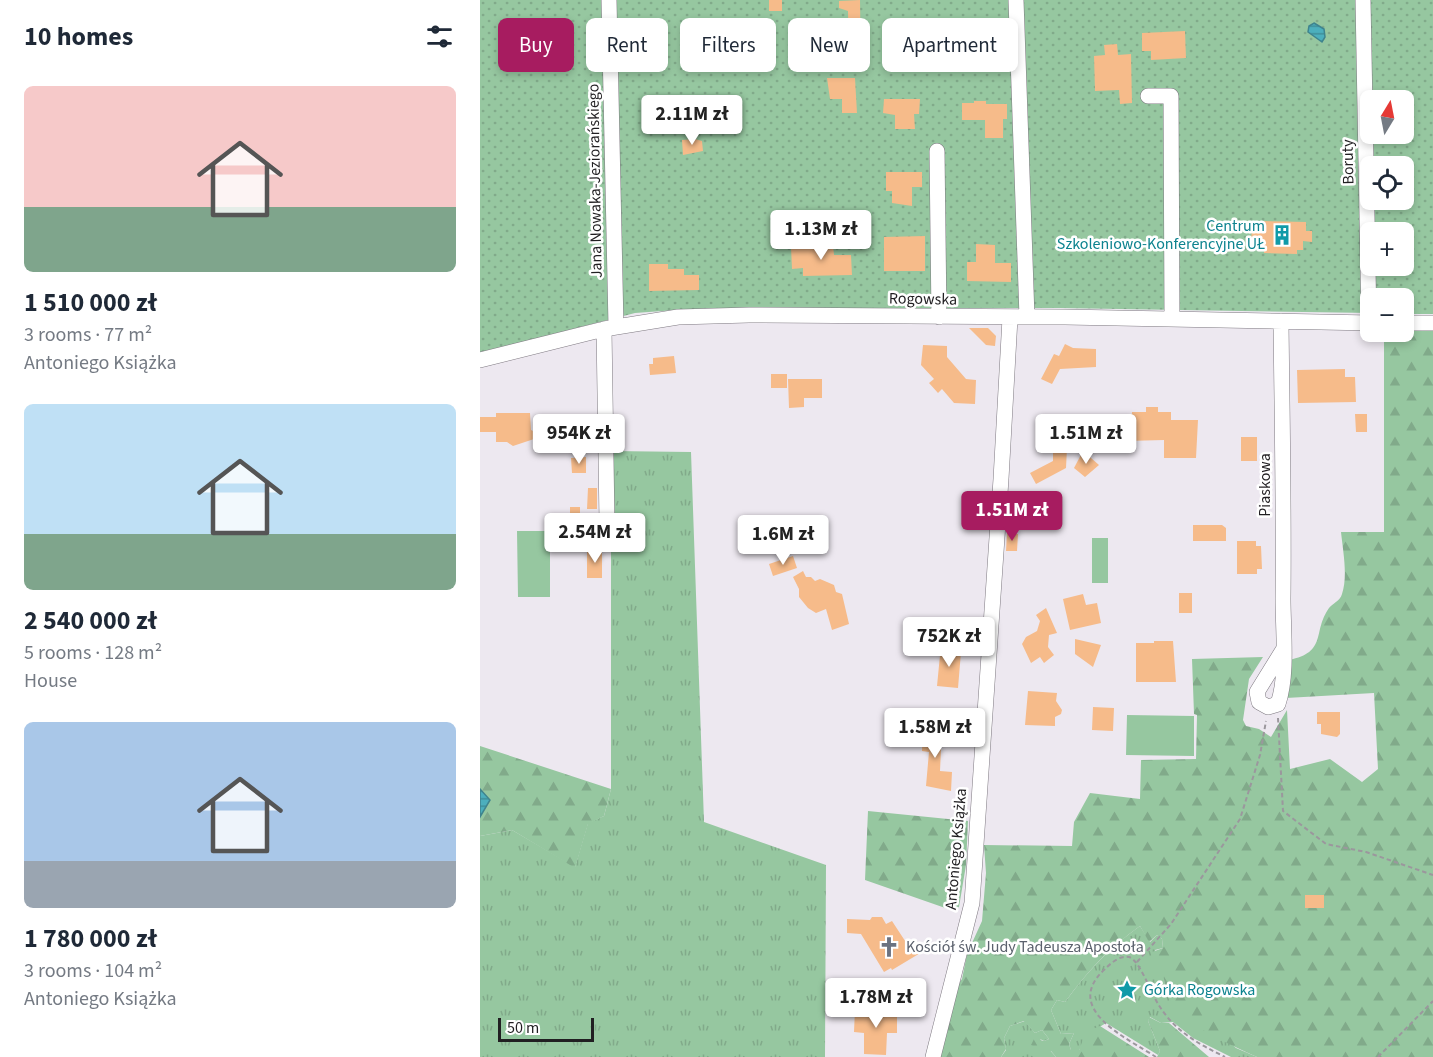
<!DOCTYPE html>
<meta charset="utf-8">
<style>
body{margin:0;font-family:"Source Sans 3",sans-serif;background:#f6f6f7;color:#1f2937;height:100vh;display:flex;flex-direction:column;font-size:22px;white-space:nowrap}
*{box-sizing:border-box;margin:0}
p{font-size:20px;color:#747a83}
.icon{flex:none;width:33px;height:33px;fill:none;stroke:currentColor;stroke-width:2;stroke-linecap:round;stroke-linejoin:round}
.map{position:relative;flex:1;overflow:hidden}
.sheet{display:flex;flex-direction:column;background:#fff;width:480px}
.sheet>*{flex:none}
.guide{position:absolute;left:18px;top:18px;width:570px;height:54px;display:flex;gap:12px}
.needle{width:39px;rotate:10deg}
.buttons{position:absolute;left:880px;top:90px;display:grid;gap:12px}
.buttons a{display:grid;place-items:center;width:54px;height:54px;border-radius:9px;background:#fff;box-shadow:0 3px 9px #0003;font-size:30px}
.scale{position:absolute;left:18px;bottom:15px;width:96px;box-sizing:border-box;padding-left:6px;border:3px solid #211f22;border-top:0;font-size:16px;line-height:21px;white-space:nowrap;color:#211f22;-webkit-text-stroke:4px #fff;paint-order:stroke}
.price{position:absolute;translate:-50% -51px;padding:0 14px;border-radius:6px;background:#fff;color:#222;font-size:20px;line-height:39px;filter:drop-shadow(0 2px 3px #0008)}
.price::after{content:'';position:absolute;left:50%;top:36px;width:18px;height:14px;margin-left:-9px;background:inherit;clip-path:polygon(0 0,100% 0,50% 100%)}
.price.current{background:#a71c60;color:#fff}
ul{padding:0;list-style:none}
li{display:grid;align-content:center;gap:12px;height:318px;padding:0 24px}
li span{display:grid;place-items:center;height:186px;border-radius:9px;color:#555}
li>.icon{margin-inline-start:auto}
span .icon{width:108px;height:108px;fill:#fffc;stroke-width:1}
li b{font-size:26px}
h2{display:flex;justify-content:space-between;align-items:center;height:72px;padding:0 24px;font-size:26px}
.tag{padding:0 21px;border-radius:9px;background:#fff;box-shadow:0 3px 9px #0003;font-size:21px;line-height:54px}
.tag.current{background:#a71c60;color:#fff}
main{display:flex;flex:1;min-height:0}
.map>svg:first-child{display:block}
.grass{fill:url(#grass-tufts)}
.forest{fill:url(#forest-firs)}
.park{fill:url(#park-dots);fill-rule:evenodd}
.pitch{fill:#96c7a0}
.water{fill:url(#water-rules);stroke:#3f848e;stroke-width:1.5}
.building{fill:#f6bb8a}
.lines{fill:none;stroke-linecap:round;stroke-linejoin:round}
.minor-casing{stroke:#7e7981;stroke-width:16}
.path{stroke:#9b979d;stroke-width:2;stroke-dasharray:4.5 3;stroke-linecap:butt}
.minor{stroke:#fff;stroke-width:15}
.labels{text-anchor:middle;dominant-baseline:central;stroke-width:5;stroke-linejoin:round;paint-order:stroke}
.street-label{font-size:16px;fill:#211f22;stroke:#fff}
.culture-label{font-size:16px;fill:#0d838f;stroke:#fff;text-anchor:end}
.worship-label{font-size:16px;fill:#5b616d;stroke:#fff;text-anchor:start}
</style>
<main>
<section class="sheet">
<h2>10 homes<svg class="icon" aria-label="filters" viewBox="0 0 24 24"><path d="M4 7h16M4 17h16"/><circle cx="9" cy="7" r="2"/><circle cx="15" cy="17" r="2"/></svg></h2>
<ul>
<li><span style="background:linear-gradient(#f6c9c9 65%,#7fa58c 0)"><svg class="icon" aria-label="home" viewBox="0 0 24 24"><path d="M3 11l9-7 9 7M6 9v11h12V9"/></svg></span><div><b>1 510 000 zł</b><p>3 rooms · 77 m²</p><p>Antoniego Książka</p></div></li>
<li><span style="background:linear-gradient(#bfe0f5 70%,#7fa58c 0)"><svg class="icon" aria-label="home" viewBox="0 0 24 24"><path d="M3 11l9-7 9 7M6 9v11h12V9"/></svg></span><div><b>2 540 000 zł</b><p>5 rooms · 128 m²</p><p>House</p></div></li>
<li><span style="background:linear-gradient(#a9c7e8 75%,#9aa5b1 0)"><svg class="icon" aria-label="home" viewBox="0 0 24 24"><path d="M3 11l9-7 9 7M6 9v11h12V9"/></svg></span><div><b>1 780 000 zł</b><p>3 rooms · 104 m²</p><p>Antoniego Książka</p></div></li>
</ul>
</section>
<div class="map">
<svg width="953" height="1057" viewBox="0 0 953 1057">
<defs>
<pattern id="grass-tufts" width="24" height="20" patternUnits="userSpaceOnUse" patternTransform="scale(1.5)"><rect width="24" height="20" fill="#96c7a0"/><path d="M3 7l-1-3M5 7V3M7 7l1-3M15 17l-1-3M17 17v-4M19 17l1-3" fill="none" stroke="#81aa8a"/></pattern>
<pattern id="forest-firs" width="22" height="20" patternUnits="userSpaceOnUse" patternTransform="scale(1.5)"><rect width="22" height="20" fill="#96c7a0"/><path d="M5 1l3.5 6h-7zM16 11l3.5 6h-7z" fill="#81aa8a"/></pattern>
<pattern id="park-dots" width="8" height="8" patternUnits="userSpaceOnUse" patternTransform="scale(1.5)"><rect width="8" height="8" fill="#96c7a0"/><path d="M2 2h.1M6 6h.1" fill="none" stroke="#81aa8a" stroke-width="1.8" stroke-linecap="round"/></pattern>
<pattern id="water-rules" width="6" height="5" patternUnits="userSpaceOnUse" patternTransform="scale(1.5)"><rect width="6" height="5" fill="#4cafbd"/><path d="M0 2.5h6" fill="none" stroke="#3f8e99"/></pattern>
</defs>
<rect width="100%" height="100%" fill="#ede8f0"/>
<path class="grass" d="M131 451 211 452 224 822 346 865 345 1057H0V836L32 830 95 867 108 823 124 816 131 789Z
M660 926 670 942 677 935 682 939 683 948 675 950 684 973 685 987 756 1048 777 1057H751L713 1038 693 1022 681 1023 670 1017 668 1021 680 1051 678 1055 626 1023 613 1031 599 1050H591L589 1044 594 1033 581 1034 571 1010 577 1000 585 1002C609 970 628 949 660 926Z
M545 1021 555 1033 562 1030 569 1039 564 1041 560 1039 576 1057H521L526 1050 524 1038 530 1026Z"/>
<path class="forest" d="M887 329H891V332L953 330V1057H777C749 1044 702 1025 688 996 684 987 685 977 681 968H674L671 961 672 952 683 948 682 939 677 935 669 942 660 926C627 950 609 970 585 1002L577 1000 571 1010 581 1034 594 1033 589 1044 591 1050H599L606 1032 620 1026 669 1057H576L571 1051H563L551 1045 554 1039 564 1041 569 1039 562 1030 555 1033 544 1021 530 1026 524 1038 526 1049 521 1057H459L476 987 482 979 487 954 502 921 506 873 504 845 592 846 594 822 610 793 660 799 661 760 716 759 717 715 714 714 712 659 783 657 769 679 763 720 766 726 779 729 791 737 807 710 810 769 850 759 882 782 898 769 894 693 806 698 809 660C848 652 832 632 849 608 853 603 860 601 862 594 868 576 863 551 861 532H904V338L886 337Z
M0 746 131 789 124 816 108 824 95 868 32 830 0 836Z
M388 811 488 821 486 865 479 907 471 910 385 880Z
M669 1017 681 1023H689L729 1057H677L680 1051 668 1021Z"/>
<path class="park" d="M0 0H953V314H924V298H891V313L578 308 210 309 155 313 0 353ZM891 100H924V134H891ZM891 166H924V200H891ZM891 232H924V266H891Z"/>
<path class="pitch" d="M37 531H70V597H38Z
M612 538H628V583H612Z
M647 715 714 716V756L646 755Z"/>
<path class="water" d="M834 23 844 29 845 37 842 42 828 32 829 26Z
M0 789 10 800 0 817Z"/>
<path class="building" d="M289 0H302V11H289Z
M380 0 381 72H369L368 11 359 8V1Z
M705 31 706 58 671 60V51H662V33Z
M637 44 638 55 651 54 652 103 640 104 639 90 615 91 614 56 625 55 624 45Z
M347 78H375L377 113H362V99H350Z
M404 99H440L439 114H434L435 129H415V115L403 113Z
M494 101H506V104H527V119H523V138H505V120H482V103H494Z
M215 139 222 141 223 151 203 155 202 140Z
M406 172H442V187H432V206L412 203V191H406Z
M778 221 826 222V231H832V242L823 241V250H817V254L784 253V248H779V240H771L772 230H778Z
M445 236V271H404V237Z
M496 244 515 245V263H531V282L487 281V262H496Z
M353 245 354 255H371L372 275 323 276V268L312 269 311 247Z
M169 264H188V269H204V275H219V290L169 291Z
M489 328H508L516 336 515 346 506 345Z
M585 344 593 348 616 349V367L580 369 572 384 561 379 574 354 579 356Z
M443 345 467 346V357L486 379 496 380 495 404 474 403 462 389 458 393 449 383 454 379 441 365Z
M194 356 196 373 170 375 169 364H173V358Z
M865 369V377H875L876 402 818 403 817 370Z
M291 374H307V388H291Z
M308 379H342V398H324V407L309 408Z
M666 407H678V412H691V420H718L716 458H684V440L646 441 647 431 651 430 652 412H666Z
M16 413H50L51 430 63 436 33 446 27 442H16V432H0V417H16Z
M875 414H887V432H876Z
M108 420H116V430H109Z
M761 437H777V461H761Z
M587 448 586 468 556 484 550 473 573 461V451Z
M603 451 619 465 605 477 594 468Z
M106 457V473H92L91 458Z
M108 488H117V509H107Z
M90 507H100V520H90Z
M713 525H742L746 528V541H713Z
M527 533 538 534 537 551H526Z
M757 541H776V546H781L782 569H777V574H757Z
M107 550H122V578H107Z
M313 556 317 568 293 576 289 564Z
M323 571 326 577H331L335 581 340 579 354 585 356 592 362 594 369 624 352 630 346 609 336 613 328 608 319 597V589L313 577Z
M699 593H712V613H699Z
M603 594 606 605 617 603 621 623 590 630 583 599Z
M566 608 577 633 569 635 568 647 574 655 564 663 560 657 551 663 542 644 546 637 557 631 560 621 556 615Z
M595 639 621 645 613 667 595 654Z
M674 641H693L696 682H656V643H674Z
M461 645H471V651L481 652 478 688 457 686Z
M548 691 577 693 576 701 582 710 581 714 575 717V726L545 725Z
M613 707 634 708 633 731 612 730Z
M837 712H860V734L857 737 841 734V724H837Z
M443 726 462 727 460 771 472 772 471 791 446 786 449 752 442 751Z
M825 895H844V908H825Z
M392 917H402L406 924 412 921 431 950 442 952 412 970 411 968 404 972 381 934 367 933V919L390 920Z
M375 1009 417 1010V1033H407L406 1055 384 1054V1033L374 1032Z"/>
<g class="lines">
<g class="minor-casing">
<path id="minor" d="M129 0 136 326
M536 0 547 317
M883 0 889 323
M668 96H691L692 318
M457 151 459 317
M801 321C802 414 804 507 803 599 803 630 808 675 798 704L788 707 779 702 777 692 803 650
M924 323H953
M124 329 127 522
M0 360 124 329 198 317 269 315 585 317 891 323
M453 1057 492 903 521 479 530 318"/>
</g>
<path class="path" d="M798 718 803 811 846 844 886 852 953 875
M657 962 691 924 760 819 780 755 786 721
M676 1057C647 1038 581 1009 625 969 631 963 640 955 649 957 660 960 672 996 680 1007 696 1032 719 1044 745 1057
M898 1057 953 1001"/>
<use href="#minor" class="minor"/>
</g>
<defs>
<g id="building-bare" transform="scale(1.62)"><path d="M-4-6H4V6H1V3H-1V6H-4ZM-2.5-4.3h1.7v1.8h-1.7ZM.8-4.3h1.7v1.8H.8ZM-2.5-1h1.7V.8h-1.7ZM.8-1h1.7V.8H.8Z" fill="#0f9aa8" stroke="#fff" stroke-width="2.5" paint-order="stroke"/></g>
<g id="church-bare" transform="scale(1.62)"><path d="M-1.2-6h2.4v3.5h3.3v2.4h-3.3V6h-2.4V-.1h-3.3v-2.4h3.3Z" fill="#6b7280" stroke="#fff" stroke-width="2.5" paint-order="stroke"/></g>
<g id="sight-bare" transform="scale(1.62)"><path d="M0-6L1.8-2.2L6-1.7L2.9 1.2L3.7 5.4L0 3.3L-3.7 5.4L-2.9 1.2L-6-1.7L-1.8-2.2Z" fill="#0f9aa8" stroke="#fff" stroke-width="2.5" paint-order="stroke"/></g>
</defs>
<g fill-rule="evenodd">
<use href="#building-bare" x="802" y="235"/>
<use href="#church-bare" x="409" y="947"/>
<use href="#sight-bare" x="647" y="990"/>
</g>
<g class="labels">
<g class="street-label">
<text transform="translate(868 162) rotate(-91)">Boruty</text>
<text transform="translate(115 181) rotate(-91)">Jana Nowaka-Jeziorańskiego</text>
<text transform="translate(443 299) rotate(1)">Rogowska</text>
<text transform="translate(785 485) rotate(-90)">Piaskowa</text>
<text transform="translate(476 849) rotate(-85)">Antoniego Książka</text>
</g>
<g class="culture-label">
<text x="785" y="226">Centrum<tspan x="785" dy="18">Szkoleniowo-Konferencyjne UŁ</tspan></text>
<text x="664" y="990" text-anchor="start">Górka Rogowska</text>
</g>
<g class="worship-label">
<text x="426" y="947">Kościół św. Judy Tadeusza Apostoła</text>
</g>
</g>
</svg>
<div class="buttons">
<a><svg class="needle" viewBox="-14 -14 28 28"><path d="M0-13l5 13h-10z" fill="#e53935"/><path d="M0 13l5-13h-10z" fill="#747a83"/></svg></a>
<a><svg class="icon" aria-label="locate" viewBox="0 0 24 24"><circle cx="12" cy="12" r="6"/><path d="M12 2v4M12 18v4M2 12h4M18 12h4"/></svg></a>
<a>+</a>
<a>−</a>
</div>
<div class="scale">50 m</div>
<b class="price" style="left:212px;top:146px">2.11M zł</b>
<b class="price" style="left:341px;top:261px">1.13M zł</b>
<b class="price" style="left:99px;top:465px">954K zł</b>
<b class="price" style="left:606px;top:465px">1.51M zł</b>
<b class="price current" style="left:532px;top:542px">1.51M zł</b>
<b class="price" style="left:115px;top:564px">2.54M zł</b>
<b class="price" style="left:303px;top:566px">1.6M zł</b>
<b class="price" style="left:469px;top:668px">752K zł</b>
<b class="price" style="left:455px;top:759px">1.58M zł</b>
<b class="price" style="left:396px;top:1029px">1.78M zł</b>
<div class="guide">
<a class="tag current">Buy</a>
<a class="tag">Rent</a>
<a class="tag">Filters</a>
<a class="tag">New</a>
<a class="tag">Apartment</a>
</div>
</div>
</main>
